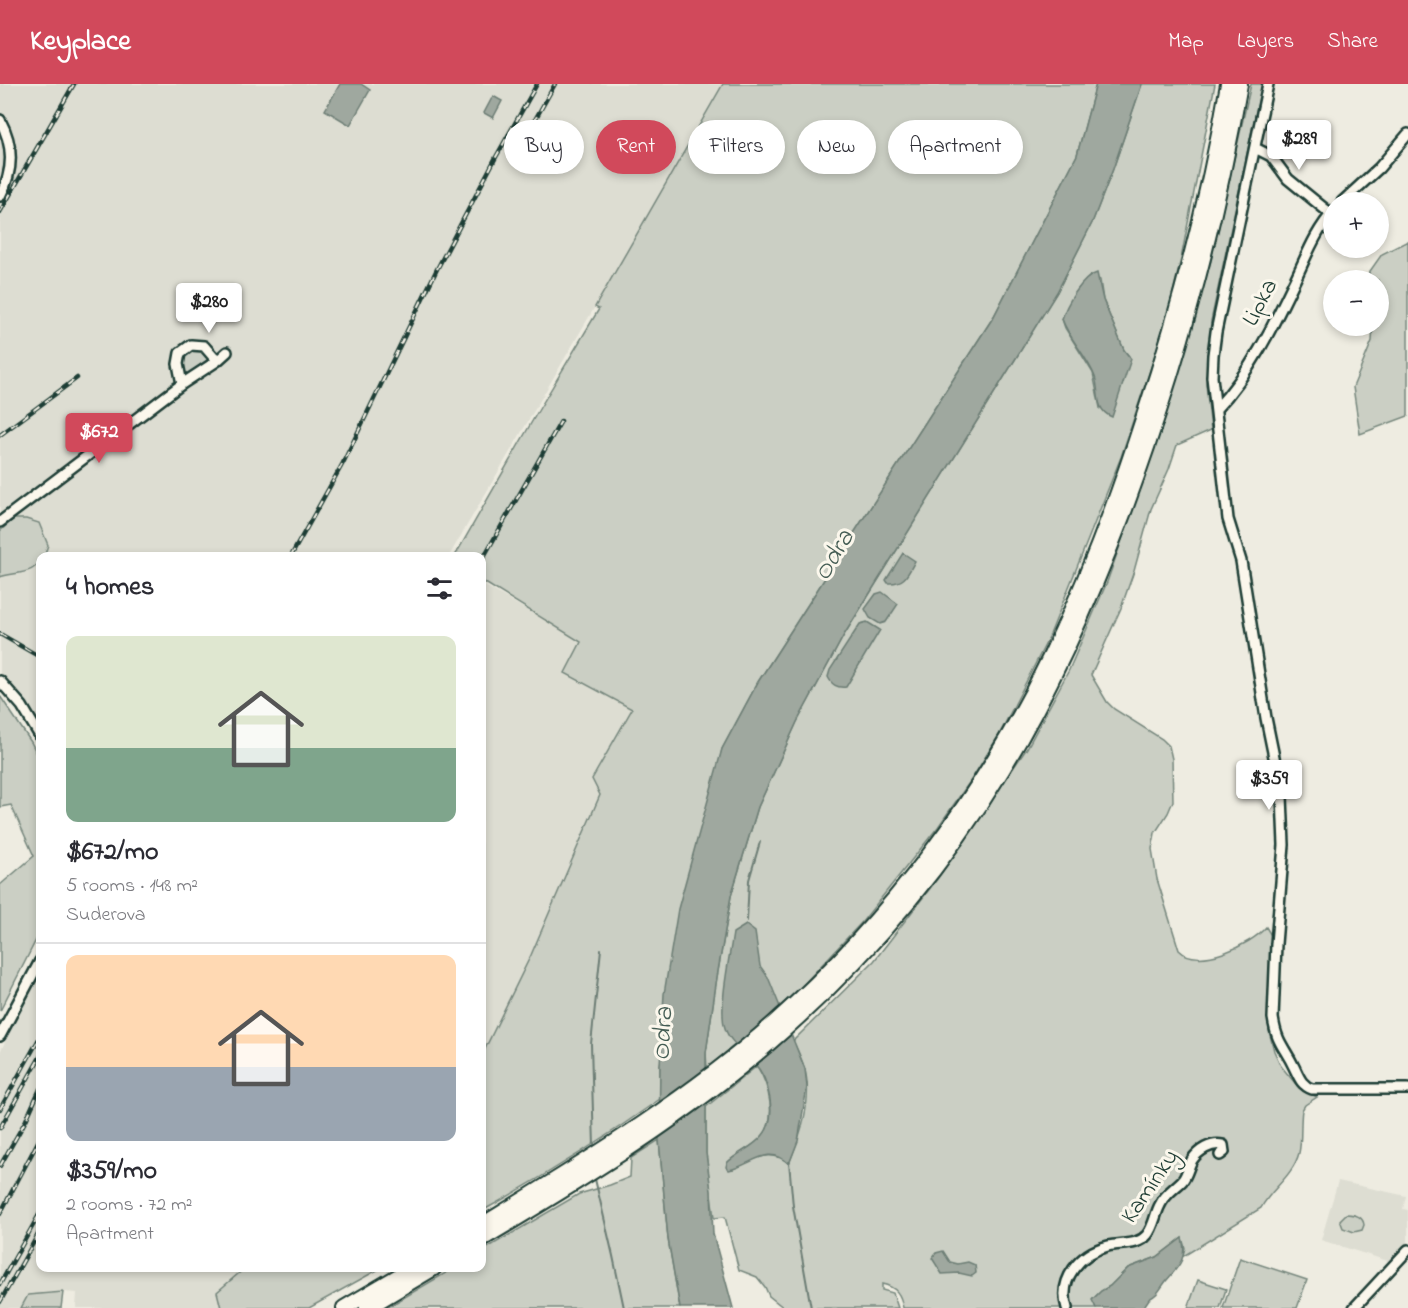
<!DOCTYPE html>
<meta charset="utf-8">
<style>
body{margin:0;font-family:"Indie Flower",sans-serif;background:#f7f7f7;color:#2b2b33;height:100vh;display:flex;flex-direction:column;font-size:22px;white-space:nowrap}
*{box-sizing:border-box;margin:0}
p{font-size:20px;color:#7c7c81}
.icon{flex:none;width:33px;height:33px;fill:none;stroke:currentColor;stroke-width:2;stroke-linecap:round;stroke-linejoin:round}
.map{position:relative;flex:1;overflow:hidden}
.sheet{position:absolute;left:36px;top:468px;width:450px;height:720px;display:flex;flex-direction:column;background:#fff;border-radius:12px;box-shadow:0 3px 9px #0003}
.sheet>*{flex:none}
.top-card{position:absolute;left:504px;top:36px;width:570px;height:54px;display:flex;gap:12px}
.buttons{position:absolute;left:1323px;top:108px;display:grid;gap:12px}
.buttons a{display:grid;place-items:center;width:66px;height:66px;border-radius:50%;background:#fff;box-shadow:0 3px 9px #0003;font-size:30px}
.price{position:absolute;translate:-50% -51px;padding:0 14px;border-radius:6px;background:#fff;color:#222;font-size:20px;line-height:39px;filter:drop-shadow(0 2px 3px #0008)}
.price::after{content:'';position:absolute;left:50%;top:36px;width:18px;height:14px;margin-left:-9px;background:inherit;clip-path:polygon(0 0,100% 0,50% 100%)}
.price.current{background:#d1495b;color:#fff}
ul{padding:0;list-style:none}
li{display:grid;align-content:center;gap:12px;height:318px;padding:0 30px}
li+li{border-top:2px solid #e1e1e2}
li span{display:grid;place-items:center;height:186px;border-radius:12px;color:#555}
li>.icon{margin-inline-start:auto}
span .icon{width:108px;height:108px;fill:#fffc;stroke-width:1}
li b{font-size:26px}
h2{display:flex;justify-content:space-between;align-items:center;height:72px;padding:0 30px;font-size:26px}
.chip{padding:0 21px;border-radius:27px;background:#fff;box-shadow:0 3px 9px #0003;font-size:21px;line-height:54px}
.chip.current{background:#d1495b;color:#fff}
header{display:flex;align-items:center;gap:36px;box-sizing:border-box;height:84px;padding:0 30px;background:#d1495b;color:#fff}
header strong{font-size:28px}
nav{display:flex;gap:33px;margin-inline-start:auto;font-size:21px}
.map>svg:first-child{display:block}
.built{fill:#ddddd2}
.green{fill:#cbcfc4;stroke:#75867c;stroke-width:1.5;fill-rule:evenodd}
.water{fill:#9fa89f;stroke:#6c7d74;stroke-width:1.5}
.lines{fill:none;stroke-linecap:round;stroke-linejoin:round}
.stream{stroke:#6c7d74;stroke-width:2}
.minor-casing{stroke:#1f3d34;stroke-width:14}
.highway-casing{stroke:#1f3d34;stroke-width:18}
.minor{stroke:#fbf7ec;stroke-width:9}
.highway{stroke:#fbf7ec;stroke-width:14}
.rail-casing{stroke:#1f3d34;stroke-width:4.5}
.rail{stroke:#fbf7ec;stroke-width:2;stroke-dasharray:7;stroke-linecap:butt}
.labels{text-anchor:middle;dominant-baseline:central;stroke-width:6;stroke-linejoin:round;paint-order:stroke}
.street-label{font-size:24px;fill:#1f3d34;stroke:#fbf7ec}
.water-label{font-size:26px;font-style:italic;fill:#455d54;stroke:#fbf7ec}
</style>
<header>
<strong>Keyplace</strong>
<nav><a>Map</a><a>Layers</a><a>Share</a></nav>
</header>
<div class="map">
<svg width="1408" height="1224" viewBox="0 0 1408 1224">
<rect width="100%" height="100%" fill="#eeece1"/>
<filter id="ink" filterUnits="userSpaceOnUse"><feTurbulence type="fractalNoise" baseFrequency=".0167" numOctaves="2"/><feDisplacementMap in="SourceGraphic" scale="12" xChannelSelector="R" yChannelSelector="G"/><feConvolveMatrix kernelMatrix="1 2 1 2 8 2 1 2 1" color-interpolation-filters="sRGB"/></filter>
<g filter="url(#ink)">
<path class="built" d="M0 0H723L634 156 449 472H40V641L13 602 0 589Z
M482 500 582 558 565 589 632 625 593 692 592 695 601 711 531 871 482 971Z
M40 889V1184H245L217 1208 221 1224H76L77 1209 63 1208 28 1211 21 1224H0V968Z
M1338 1097 1406 1112 1403 1125 1408 1126V1160L1391 1178 1321 1156Z"/>
<path class="green" d="M723 0H1096L1077 71 994 232 758 598 722 665 660 981V1015C602 1056 543 1093 482 1127V971L531 871 600 711 592 695 632 625 565 589 581 558 482 497V472H455L538 327 599 225 595 223Z
M1142 0H1215L1181 175 1165 241 1121 373 1049 553 999 651 971 696 938 743 862 838 801 903 768 933 707 984 706 969 717 893 731 812 758 723 797 638 844 551 1057 208 1092 139 1113 85ZM1091 191 1100 196 1103 216 1124 266 1129 272 1100 324 1093 289 1065 244 1062 235 1078 205Z
M1251 0H1262L1211 237 1206 300 1211 346 1177 361 1169 385 1151 425 1134 487 1121 524 1091 591 1107 618 1114 625 1162 655 1169 662 1172 675 1173 717 1168 729 1155 749 1152 765 1157 795 1179 866C1198 886 1251 861 1266 843L1272 853 1268 918 1269 947 1274 967 1281 982 1299 1004 1317 1013 1305 1021 1302 1026C1300 1040 1302 1056 1299 1069 1293 1092 1271 1105 1261 1124L1182 1173 1185 1164 1182 1154 1157 1173 1128 1184 1110 1202 1101 1207 1093 1215 1096 1224H1072L1070 1221 1068 1224H903C901 1210 896 1203 882 1200V1206L893 1209 898 1224H784L769 1212 765 1203 757 1193 739 1186 725 1133 714 1134 706 1069V1023L757 982C769 1001 778 1036 761 1054 751 1064 737 1069 727 1079L733 1085C751 1076 772 1063 789 1080 800 1052 814 1014 804 983 802 975 797 966 793 957L874 877 938 794 1027 664 1069 586 1107 498 1156 360 1211 177Z
M1408 157V332L1360 350 1353 303 1372 257 1373 242H1378L1379 216 1383 206 1379 201 1378 196H1374L1368 190 1382 170Z
M193 264 204 267 208 273 207 276 186 291 183 288 182 272Z
M14 435H26L39 439 48 461 45 470 40 472C40 491 13 488 0 493V447Z
M0 612 31 658 40 676V848L0 927V801L34 772 11 721 0 723Z
M659 1056 668 1155 680 1224H386L454 1184H482V1167L579 1110 610 1101 630 1093 631 1074Z
M1346 1130C1355 1130 1363 1132 1364 1141L1362 1146 1354 1148 1343 1144 1340 1136Z
M1240 1174 1307 1196 1297 1224H1223Z
M245 1184H381L309 1224H221L217 1208Z
M1198 1196 1226 1205 1220 1224H1188Z
M63 1208 61 1224H21L28 1211Z"/>
<path class="water" d="M340 0H361L370 6 350 41 325 26Z
M1096 0H1142L1113 85 1092 139 1057 208 844 551 797 638 758 723 731 812 717 893 706 969V1069L711 1107 713 1150 733 1224H680L668 1155 659 1056 660 981 664 910 678 825 722 665 758 598 994 232 1077 71Z
M493 12 502 17 493 34 484 29Z
M1097 189 1103 216 1124 266 1131 275 1112 333C1094 326 1100 308 1095 293 1087 272 1069 255 1062 235 1066 221 1082 193 1097 189Z
M903 469 915 477C908 490 905 500 888 499L886 496Z
M882 508 898 520 886 538 880 540 870 534 865 525 876 510Z
M867 538 880 546 846 603C837 604 832 601 828 593L830 586 860 540Z
M746 841 755 848 760 882 768 893 805 985 807 1003 798 1057 789 1080C768 1059 751 1082 729 1086L726 1083 727 1079C738 1068 753 1064 763 1051 778 1033 769 994 754 979 745 968 729 958 725 944 718 925 730 871 733 849Z
M1182 1154C1188 1175 1178 1183 1166 1197 1160 1205 1158 1211 1149 1215L1143 1224H1096L1092 1216 1101 1207 1110 1202 1128 1184 1157 1173Z
M943 1167 950 1178 958 1180 968 1178 975 1181 976 1189 972 1192 959 1189 942 1190 932 1174 936 1169Z"/>
<g class="lines">
<path class="stream" d="M747 837 749 796 760 758
M594 1063 591 960 601 865
M789 1078 793 1122 811 1224
M595 1095 613 1172 624 1224
M345 1184 347 1185"/>
<g class="minor-casing">
<path id="minor" d="M1268 0 1216 248 1213 271 1212 293 1228 435 1241 477 1266 634 1282 712 1284 761 1276 860 1273 934C1277 960 1284 962 1294 983 1299 993 1301 1001 1312 1005H1408
M0 36C14 62 14 86 0 112
M1255 64 1271 72 1288 95 1331 130
M1342 118 1379 84 1408 50
M217 277 227 268
M1216 325C1250 289 1272 244 1293 200 1305 176 1315 147 1334 127
M0 438 182 300 217 277 204 262 191 261 180 269 178 280 182 300
M0 597 22 622 40 652
M0 952 40 877
M1067 1224C1058 1195 1080 1169 1108 1162 1121 1159 1138 1162 1147 1151 1154 1143 1155 1130 1160 1121 1165 1110 1174 1105 1182 1097 1187 1092 1188 1083 1192 1076 1198 1067 1211 1058 1223 1061L1224 1068 1220 1071
M1354 1224 1408 1166"/>
</g>
<g class="highway-casing">
<path id="highway" d="M482 1141C583 1079 685 1018 774 939 889 837 985 709 1051 571 1088 493 1118 413 1144 332 1180 223 1209 113 1228 0
M482 1155C587 1093 693 1028 784 946 868 871 943 783 1002 686 1052 604 1091 515 1125 425 1176 287 1215 145 1240 0
M344 1224 412 1184
M367 1224 434 1184"/>
</g>
<use href="#minor" class="minor"/>
<use href="#highway" class="highway"/>
<g class="rail-casing">
<path id="rail" d="M513 75 555 0
M0 128 74 0
M0 351 77 294
M291 472 343 379 437 185 496 73 537 0
M482 476 561 337
M0 550 40 573
M0 1025 40 953
M0 1044 40 973
M0 1082 26 1036 40 1005
M0 1130 40 1054
M0 1200 40 1129
M0 1218 40 1147"/>
</g>
<use href="#rail" class="rail"/>
</g>
</g>
<g class="labels">
<g class="street-label">
<text transform="translate(1261 219) rotate(-63)">Lipka</text>
<text transform="translate(1151 1103) rotate(-56)">Kamínky</text>
</g>
<g class="water-label">
<text transform="translate(835 472) rotate(-59)">Odra</text>
<text transform="translate(664 950) rotate(-87)">Odra</text>
</g>
</g>
</svg>
<div class="buttons">
<a>+</a>
<a>−</a>
</div>
<b class="price" style="left:1299px;top:87px">$289</b>
<b class="price" style="left:209px;top:250px">$280</b>
<b class="price current" style="left:99px;top:380px">$672</b>
<b class="price" style="left:1269px;top:727px">$359</b>
<div class="top-card">
<a class="chip">Buy</a>
<a class="chip current">Rent</a>
<a class="chip">Filters</a>
<a class="chip">New</a>
<a class="chip">Apartment</a>
</div>
<section class="sheet">
<h2>4 homes<svg class="icon" aria-label="filters" viewBox="0 0 24 24"><path d="M4 7h16M4 17h16"/><circle cx="9" cy="7" r="2"/><circle cx="15" cy="17" r="2"/></svg></h2>
<ul>
<li><span style="background:linear-gradient(#dfe7d0 60%,#7fa58c 0)"><svg class="icon" aria-label="home" viewBox="0 0 24 24"><path d="M3 11l9-7 9 7M6 9v11h12V9"/></svg></span><div><b>$672/mo</b><p>5 rooms · 148 m²</p><p>Suderova</p></div></li>
<li><span style="background:linear-gradient(#ffd9b3 60%,#9aa5b1 0)"><svg class="icon" aria-label="home" viewBox="0 0 24 24"><path d="M3 11l9-7 9 7M6 9v11h12V9"/></svg></span><div><b>$359/mo</b><p>2 rooms · 72 m²</p><p>Apartment</p></div></li>
</ul>
</section>
</div>
